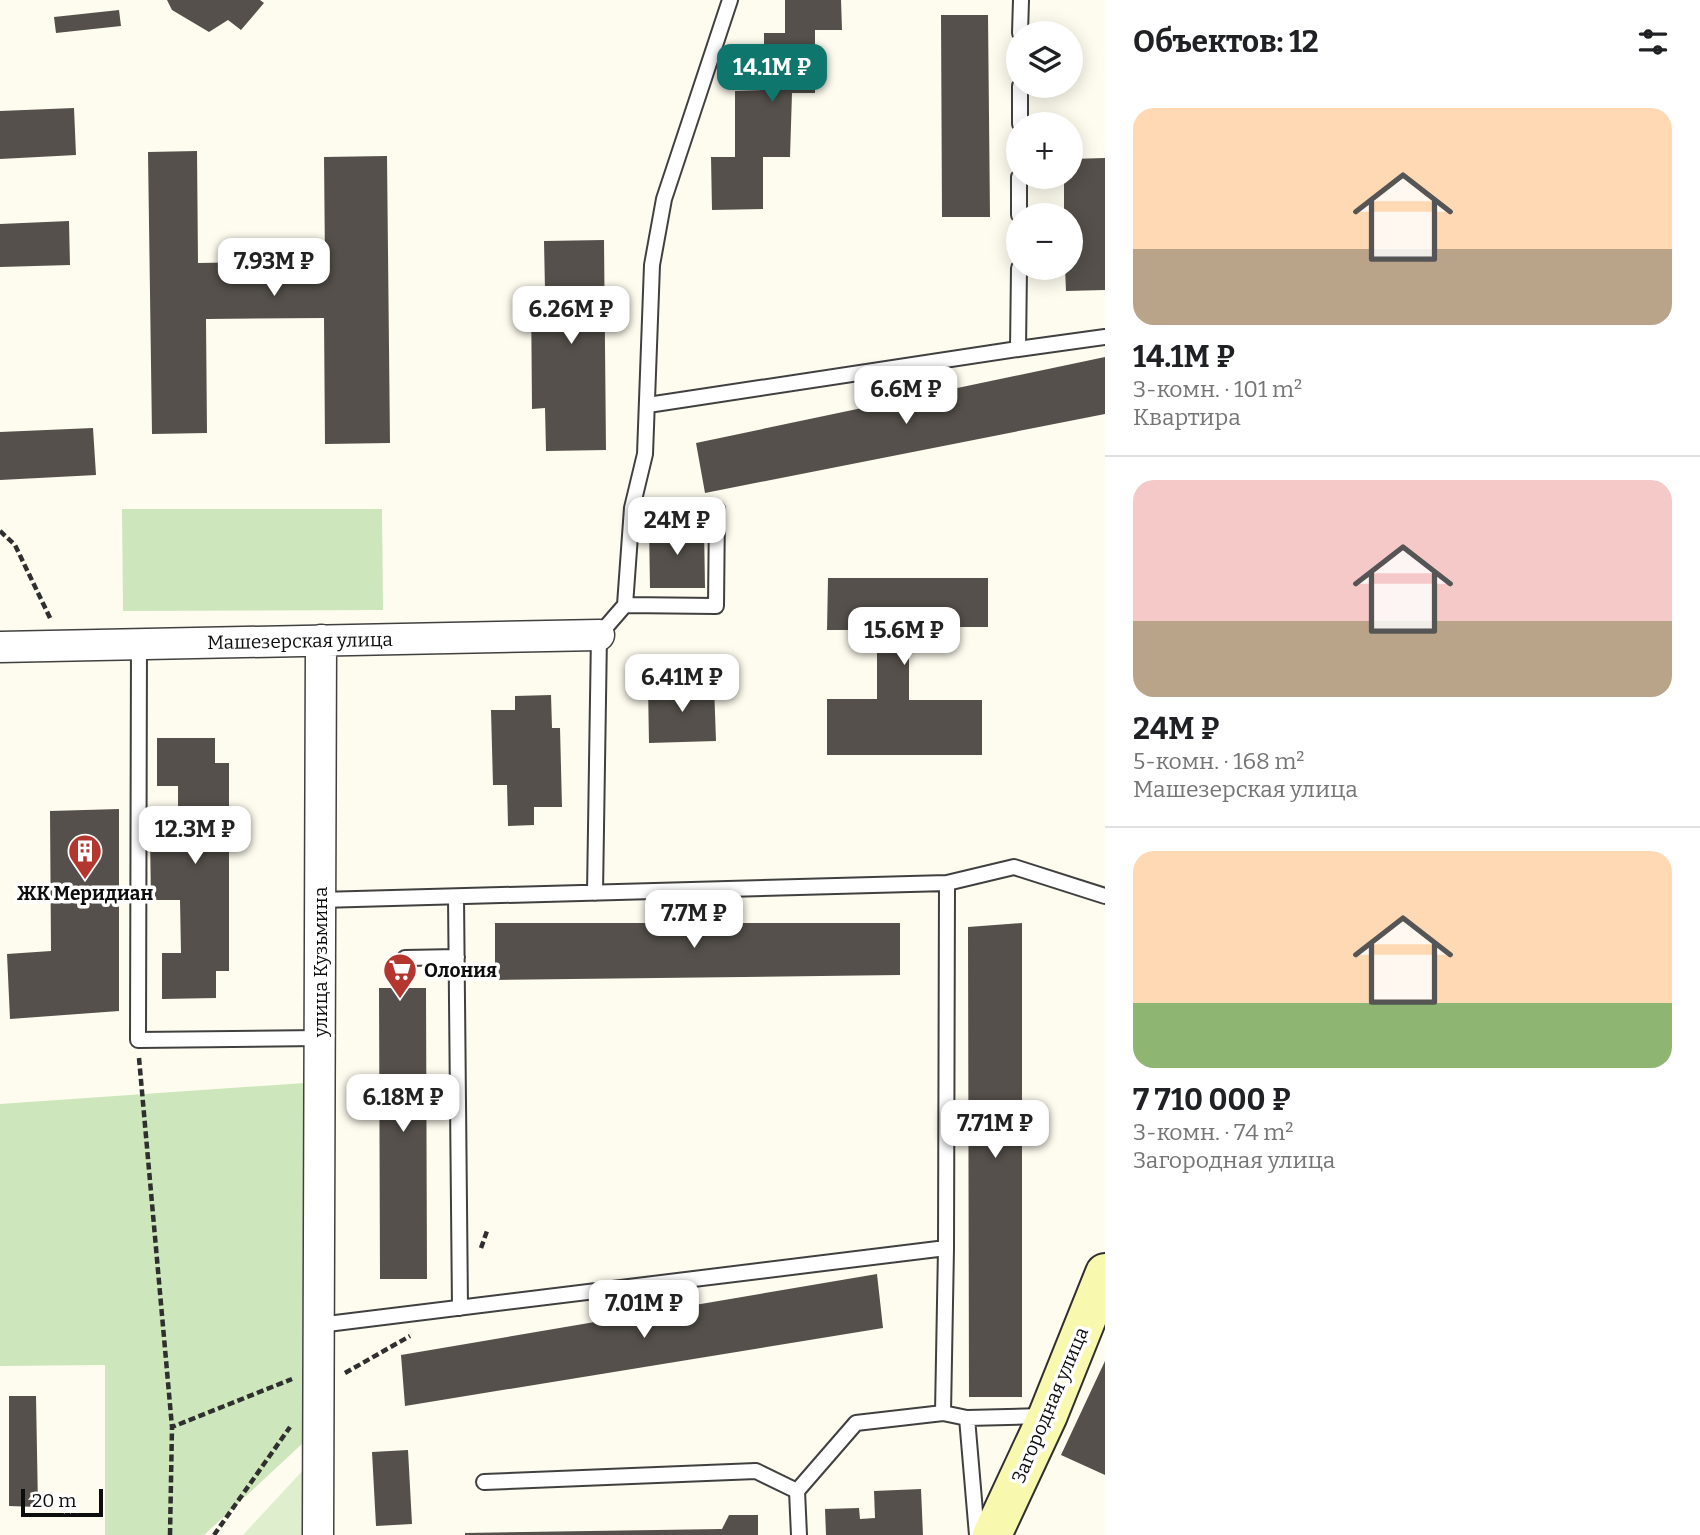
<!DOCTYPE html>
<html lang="ru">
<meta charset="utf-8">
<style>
body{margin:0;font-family:Bitter,serif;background:#f6f6f6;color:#202124;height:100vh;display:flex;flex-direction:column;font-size:26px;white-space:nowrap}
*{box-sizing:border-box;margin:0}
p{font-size:23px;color:#757577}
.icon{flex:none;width:38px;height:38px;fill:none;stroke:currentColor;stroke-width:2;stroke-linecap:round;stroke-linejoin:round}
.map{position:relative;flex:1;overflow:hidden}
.side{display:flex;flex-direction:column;background:#fff;width:595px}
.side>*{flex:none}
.tools{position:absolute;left:1006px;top:21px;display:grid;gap:14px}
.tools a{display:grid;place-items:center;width:77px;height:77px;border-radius:50%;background:#fff;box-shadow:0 4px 18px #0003;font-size:35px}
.scale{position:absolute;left:21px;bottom:18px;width:82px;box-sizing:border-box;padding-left:7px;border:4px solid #0d0d0d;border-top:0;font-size:19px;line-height:24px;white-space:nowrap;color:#0d0d0d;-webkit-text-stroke:5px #fff;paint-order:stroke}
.price{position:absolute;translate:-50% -60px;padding:0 16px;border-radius:14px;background:#fff;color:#222;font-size:23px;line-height:46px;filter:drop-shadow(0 2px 4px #0008)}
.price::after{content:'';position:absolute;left:50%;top:42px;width:21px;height:16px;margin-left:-10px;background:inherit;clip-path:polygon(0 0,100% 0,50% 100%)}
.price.selected{background:#0f766e;color:#fff}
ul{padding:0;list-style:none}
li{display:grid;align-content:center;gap:14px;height:371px;padding:0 28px}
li+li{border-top:2px solid #e0e0e0}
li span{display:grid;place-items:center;height:217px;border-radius:21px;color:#555}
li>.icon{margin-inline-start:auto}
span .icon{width:126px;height:126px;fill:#fffc;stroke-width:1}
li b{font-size:30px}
h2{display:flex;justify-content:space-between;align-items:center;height:84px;padding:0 28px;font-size:30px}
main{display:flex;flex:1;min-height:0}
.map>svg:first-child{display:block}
.green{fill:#cde6bb}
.pitch{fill:#dfeecc}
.building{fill:#55504b}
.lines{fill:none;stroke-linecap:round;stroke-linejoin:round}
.lane-casing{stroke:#404040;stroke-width:18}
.street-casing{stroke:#404040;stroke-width:33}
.secondary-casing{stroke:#2f2f2f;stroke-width:42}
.path{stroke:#2f2f2f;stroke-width:4.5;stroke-dasharray:7 3.5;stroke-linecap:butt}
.lane{stroke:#fff;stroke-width:14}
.street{stroke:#fff;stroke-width:30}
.secondary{stroke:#f9f8af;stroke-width:38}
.labels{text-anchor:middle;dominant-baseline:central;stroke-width:7;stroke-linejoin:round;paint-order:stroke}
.street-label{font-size:19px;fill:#0d0d0d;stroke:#fff}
.poi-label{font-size:19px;font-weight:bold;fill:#0d0d0d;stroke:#fff}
</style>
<main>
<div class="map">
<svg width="1105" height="1535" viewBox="0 0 1105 1535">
<rect width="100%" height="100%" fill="#fefcef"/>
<path class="green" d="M122 509H382L383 610 123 611Z
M305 1083 303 1443 204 1535H105V1365L0 1366V1104Z"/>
<path class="pitch" d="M305 1468V1535H243Z"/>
<path class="building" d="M167 0H260L264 3 241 30 228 20 209 32 172 10Z
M785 0H841L842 30H815V93H792L790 157H763V209L712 210 711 157H735V91L764 90V33H785Z
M119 10 121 26 56 33 54 17Z
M941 15H988L990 217H942Z
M74 108 76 155 0 159V111Z
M197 151 198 263 325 261 324 157 387 156 390 443 325 444 324 318 206 319 207 433 152 434 148 152Z
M1105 158V290L1066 291 1065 268H1071V215H1064V177H1071V159Z
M69 221 70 265 0 267V224Z
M604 240 606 450 546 451 545 408 532 409 531 290H545L544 241Z
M1105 357V414L705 493 696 443Z
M93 428 96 475 0 480V432Z
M649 526H704L705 588H650Z
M828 578H988V627H909V700H982V755H827V699H877V630H827Z
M714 685 716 741 649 743 648 687Z
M551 695 552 728H560L562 807H534V825L508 826 507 785H493L491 710H515V696Z
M157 738H215V763H229V971H216V998L162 999V953H181L180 900H151L150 836 178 837V786H157Z
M119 809V1011L10 1019 7 954 51 951 50 811Z
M495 923H900V975L495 980Z
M1022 923V1397H969L968 927Z
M379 988H426L427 1279H380Z
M877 1274 883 1328 405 1406 401 1355Z
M1105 1361V1475L1061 1455Z
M9 1396H36L38 1507 9 1506Z
M408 1450 412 1524 376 1526 372 1452Z
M921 1489 923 1535H826L825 1509 859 1508 860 1519 875 1518 874 1491Z
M729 1515H758V1535H465V1533L722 1529Z"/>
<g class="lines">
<g class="lane-casing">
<path id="lane" d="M1020 33 1021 0
M1020 124V86
M1019 215V177
M1019 268 1018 349 1105 337
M648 405 1018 349
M625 605 716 606 717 509 632 508
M139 644 138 1040 319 1038
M947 883 1014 867 1105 896
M595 893 599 635 625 605 632 508 645 454 652 265 664 199 730 0
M456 897 460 1308
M320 900 947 883 946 1248 943 1413 856 1423 797 1491
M405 958 457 957
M319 1325 946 1248
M943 1413 967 1418 1043 1416
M967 1418 977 1535
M484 1482 756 1471 797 1491 799 1535"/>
</g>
<g class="street-casing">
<path id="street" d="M0 647 599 635
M318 1535 321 640"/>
</g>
<g class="secondary-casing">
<path id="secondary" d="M992 1535 1048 1415 1105 1273"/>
</g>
<path class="path" d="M0 531 15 545 51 620
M139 1058 172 1427
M481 1248 487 1231
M345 1373 410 1336
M170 1535 172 1427 292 1379
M214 1535 290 1427"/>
<use href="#lane" class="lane"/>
<use href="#street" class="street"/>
<use href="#secondary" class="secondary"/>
</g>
<defs>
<g id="building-pin" transform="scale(1.75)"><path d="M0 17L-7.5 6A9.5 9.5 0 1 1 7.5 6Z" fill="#b3372f" stroke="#fff"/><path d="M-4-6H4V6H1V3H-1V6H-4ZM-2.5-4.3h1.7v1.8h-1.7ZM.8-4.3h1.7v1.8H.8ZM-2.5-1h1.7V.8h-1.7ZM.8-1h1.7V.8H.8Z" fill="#fff"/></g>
<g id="supermarket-pin" transform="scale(1.75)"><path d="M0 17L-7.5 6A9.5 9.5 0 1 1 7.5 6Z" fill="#b3372f" stroke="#fff"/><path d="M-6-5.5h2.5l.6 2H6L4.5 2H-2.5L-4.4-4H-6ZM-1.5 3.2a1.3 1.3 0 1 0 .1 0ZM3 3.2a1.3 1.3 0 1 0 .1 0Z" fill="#fff"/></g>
</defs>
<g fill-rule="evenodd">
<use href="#building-pin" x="85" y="851"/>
<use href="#supermarket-pin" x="400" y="970"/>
</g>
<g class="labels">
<g class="street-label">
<text transform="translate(300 641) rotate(-1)">Машезерская улица</text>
<text transform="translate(320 962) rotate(-90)">улица Кузьмина</text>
<text transform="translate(1050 1405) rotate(-67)">Загородная улица</text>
</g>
<g class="poi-label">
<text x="85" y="893">ЖК Меридиан</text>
<text x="424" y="970" text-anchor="start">Олония</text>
</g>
</g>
</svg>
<div class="tools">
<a><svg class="icon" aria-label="layers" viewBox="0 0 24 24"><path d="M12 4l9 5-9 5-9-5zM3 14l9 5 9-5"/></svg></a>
<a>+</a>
<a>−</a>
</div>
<div class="scale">20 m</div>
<b class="price selected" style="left:772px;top:104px">14.1M ₽</b>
<b class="price" style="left:274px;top:298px">7.93M ₽</b>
<b class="price" style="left:571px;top:346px">6.26M ₽</b>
<b class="price" style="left:906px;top:426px">6.6M ₽</b>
<b class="price" style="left:677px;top:557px">24M ₽</b>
<b class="price" style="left:904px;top:667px">15.6M ₽</b>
<b class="price" style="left:682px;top:714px">6.41M ₽</b>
<b class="price" style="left:195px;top:866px">12.3M ₽</b>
<b class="price" style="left:694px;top:950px">7.7M ₽</b>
<b class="price" style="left:403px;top:1134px">6.18M ₽</b>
<b class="price" style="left:995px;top:1160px">7.71M ₽</b>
<b class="price" style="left:644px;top:1340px">7.01M ₽</b>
</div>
<section class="side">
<h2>Объектов: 12<svg class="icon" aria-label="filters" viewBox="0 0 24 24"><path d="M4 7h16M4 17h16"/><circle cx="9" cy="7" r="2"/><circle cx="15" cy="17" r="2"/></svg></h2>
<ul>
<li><span style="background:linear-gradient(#ffd9b3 65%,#b9a48a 0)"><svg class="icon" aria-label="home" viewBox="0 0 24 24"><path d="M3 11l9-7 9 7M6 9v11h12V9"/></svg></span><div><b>14.1M ₽</b><p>3-комн. · 101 m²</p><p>Квартира</p></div></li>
<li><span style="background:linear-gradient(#f6c9c9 65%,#b9a48a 0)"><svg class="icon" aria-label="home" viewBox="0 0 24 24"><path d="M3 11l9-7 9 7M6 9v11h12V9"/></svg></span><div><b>24M ₽</b><p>5-комн. · 168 m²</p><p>Машезерская улица</p></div></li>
<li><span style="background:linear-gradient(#ffd9b3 70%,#8fb573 0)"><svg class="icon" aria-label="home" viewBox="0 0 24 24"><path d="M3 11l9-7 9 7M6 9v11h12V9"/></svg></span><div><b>7 710 000 ₽</b><p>3-комн. · 74 m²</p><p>Загородная улица</p></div></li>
</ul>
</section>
</main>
